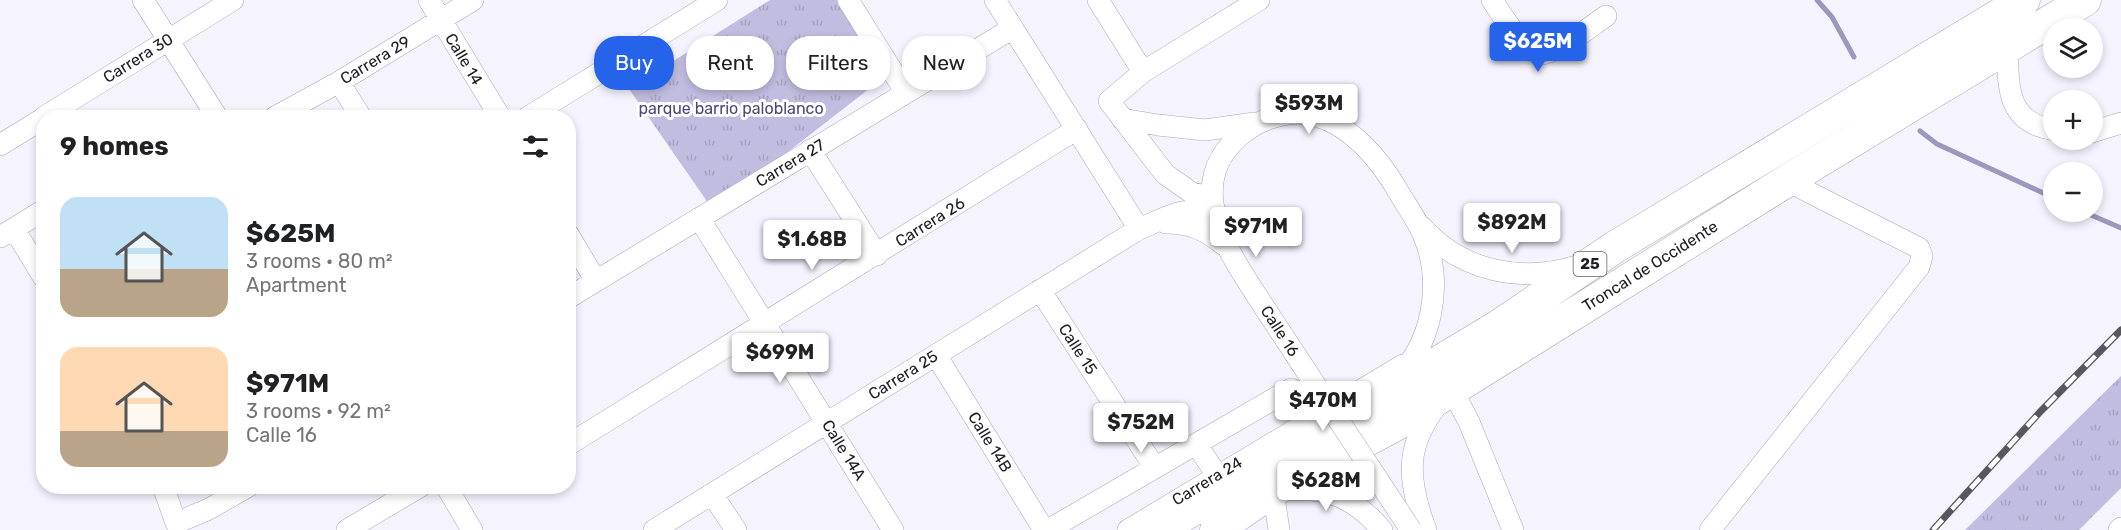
<!DOCTYPE html>
<meta charset="utf-8">
<style>
body{margin:0;font-family:Rubik,sans-serif;background:#f6f6f6;color:#202124;height:100vh;display:flex;flex-direction:column;font-size:22px;white-space:nowrap}
*{box-sizing:border-box;margin:0}
p{font-size:20px;color:#757577}
.icon{flex:none;width:33px;height:33px;fill:none;stroke:currentColor;stroke-width:2;stroke-linecap:round;stroke-linejoin:round}
.map{position:relative;flex:1;overflow:hidden}
.drawer{position:absolute;left:36px;top:110px;width:540px;height:384px;display:flex;flex-direction:column;background:#fff;border-radius:24px;box-shadow:0 3px 9px #0003}
.drawer>*{flex:none}
.guide{position:absolute;left:594px;top:36px;width:570px;height:54px;display:flex;gap:12px}
.controls{position:absolute;left:2043px;top:18px;display:grid;gap:12px}
.controls a{display:grid;place-items:center;width:60px;height:60px;border-radius:50%;background:#fff;box-shadow:0 3px 9px #0003;font-size:30px}
.price{position:absolute;translate:-50% -51px;padding:0 14px;border-radius:6px;background:#fff;color:#222;font-size:20px;line-height:39px;filter:drop-shadow(0 2px 3px #0008)}
.price::after{content:'';position:absolute;left:50%;top:36px;width:18px;height:14px;margin-left:-9px;background:inherit;clip-path:polygon(0 0,100% 0,50% 100%)}
.price.active{background:#2563eb;color:#fff}
ul{padding:0;list-style:none}
li{display:flex;align-items:center;gap:18px;height:150px;padding:0 24px}
li span{display:grid;place-items:center;flex:none;width:168px;height:120px;border-radius:18px;color:#555}
li>.icon{margin-inline-start:auto}
span .icon{width:72px;height:72px;fill:#fffc;stroke-width:1}
li b{font-size:26px}
h2{display:flex;justify-content:space-between;align-items:center;height:72px;padding:0 24px;font-size:26px}
.tag{padding:0 21px;border-radius:24px;background:#fff;box-shadow:0 3px 9px #0003;font-size:21px;line-height:54px}
.tag.active{background:#2563eb;color:#fff}
.map>svg:first-child{display:block}
.park{fill:url(#park-tufts)}
.lines{fill:none;stroke-linecap:round;stroke-linejoin:round}
.stream{stroke:#9b97bd;stroke-width:5}
.minor-casing{stroke:#a9a8b4;stroke-width:22}
.highway-casing{stroke:#a9a8b4;stroke-width:33}
.minor{stroke:#fff;stroke-width:21}
.highway{stroke:#fff;stroke-width:32}
.rail-casing{stroke:#58575e;stroke-width:7}
.rail{stroke:#fff;stroke-width:4.5;stroke-dasharray:14;stroke-linecap:butt}
.minor-bridge-casing{stroke:#a9a8b4;stroke-width:22;stroke-linecap:butt}
.minor-bridge{stroke:#fff;stroke-width:21}
.labels{text-anchor:middle;dominant-baseline:central;stroke-width:6;stroke-linejoin:round;paint-order:stroke}
.shield{fill:#fff;stroke:#616064;stroke-width:1.5}
.shield-label{font-size:15px;font-weight:bold;fill:#1d1c21}
.street-label{font-size:16px;fill:#1d1c21;stroke:#fff}
.park-label{font-size:16px;fill:#4f477b;stroke:#fff}
</style>
<div class="map">
<svg width="2121" height="530" viewBox="0 0 2121 530">
<defs>
<pattern id="park-tufts" width="24" height="20" patternUnits="userSpaceOnUse" patternTransform="scale(1.5)"><rect width="24" height="20" fill="#c0bde0"/><path d="M3 7l-1-3M5 7V3M7 7l1-3M15 17l-1-3M17 17v-4M19 17l1-3" fill="none" stroke="#a5a2c0"/></pattern>
</defs>
<rect width="100%" height="100%" fill="#f4f3fe"/>
<path class="park" d="M770 0H848L892 71 713 210 629 89Z
M2121 376V488L2079 530H1965Z"/>
<g class="lines">
<path class="stream" d="M1817 0 1832 17 1854 57
M1920 131 1937 144 2054 198
M2084 212 2121 228"/>
<g class="minor-casing">
<path id="minor" d="M143 0 217 117
M429 0 500 117
M848 0 906 93
M995 0 1139 229
M1098 0 1143 72
M1492 0C1500 12 1526 55 1541 54 1558 53 1591 26 1606 16
M2007 47C2009 86 2005 122 2054 130
M339 82 361 117
M44 117 233 0
M275 117 339 82 473 0
M528 117 717 0
M1122 119 1158 125 1205 130 1255 123
M2092 132 2121 123
M0 145 44 118
M810 150 877 255
M1211 197 1192 193 1165 174 1109 101 1143 72 1259 0
M699 218 893 530
M1166 223C1190 223 1206 230 1224 245
M1422 227C1462 272 1522 283 1577 266
M14 229 44 278
M568 234 596 281
M0 237 44 210
M1040 290 1155 468
M568 298 1013 28
M1268 313C1233 258 1174 184 1247 130 1265 117 1294 109 1316 116 1352 126 1380 160 1398 191 1407 207 1419 222 1425 239 1443 286 1432 347 1393 381
M936 355 1044 530
M1196 444 1291 389
M568 445 1077 129
M163 486 176 523 209 509 249 486
M446 486 472 530
M712 494 736 530
M347 530 421 486
M654 530 1139 229C1167 218 1185 202 1214 218
M1048 530 1196 444 1217 475
M1128 530 1403 365
M1279 530 1273 491C1320 486 1350 492 1382 530
M1426 530C1403 469 1407 437 1451 388L1469 422 1513 530
M1710 530 1919 267 1922 256 1919 248 1787 181
M2119 530 2121 528"/>
</g>
<g class="highway-casing">
<path id="highway" d="M1159 530 1497 327 1615 247 2024 0
M1216 530 1273 491 1399 423 1798 174 2085 0"/>
</g>
<use href="#minor" class="minor"/>
<use href="#highway" class="highway"/>
<g class="rail-casing">
<path id="rail" d="M1933 530 2040 412 2121 330"/>
</g>
<use href="#rail" class="rail"/>
<g class="minor-bridge-casing">
<path id="minor-bridge" d="M1268 313 1411 530"/>
</g>
<use href="#minor-bridge" class="minor-bridge"/>
</g>
<g class="labels">
<rect class="shield" x="1573.5" y="252" width="33" height="24" rx="4.5"/>
<g class="shield-label">
<text x="1590" y="264">25</text>
</g>
<g class="street-label">
<text transform="translate(138 58) rotate(-32)">Carrera 30</text>
<text transform="translate(464 59) rotate(59)">Calle 14</text>
<text transform="translate(375 60) rotate(-31)">Carrera 29</text>
<text transform="translate(790 163) rotate(-31)">Carrera 27</text>
<text transform="translate(930 222) rotate(-32)">Carrera 26</text>
<text transform="translate(1650 266) rotate(-32)">Troncal de Occidente</text>
<text transform="translate(1280 331) rotate(57)">Calle 16</text>
<text transform="translate(1078 349) rotate(57)">Calle 15</text>
<text transform="translate(903 375) rotate(-32)">Carrera 25</text>
<text transform="translate(990 442) rotate(58)">Calle 14B</text>
<text transform="translate(844 450) rotate(58)">Calle 14A</text>
<text transform="translate(1207 481) rotate(-31)">Carrera 24</text>
</g>
<g class="park-label">
<text x="731" y="108">parque barrio paloblanco</text>
</g>
</g>
</svg>
<div class="controls">
<a><svg class="icon" aria-label="layers" viewBox="0 0 24 24"><path d="M12 4l9 5-9 5-9-5zM3 14l9 5 9-5"/></svg></a>
<a>+</a>
<a>−</a>
</div>
<b class="price active" style="left:1538px;top:73px">$625M</b>
<b class="price" style="left:1309px;top:135px">$593M</b>
<b class="price" style="left:1512px;top:254px">$892M</b>
<b class="price" style="left:1256px;top:258px">$971M</b>
<b class="price" style="left:812px;top:271px">$1.68B</b>
<b class="price" style="left:780px;top:384px">$699M</b>
<b class="price" style="left:1323px;top:432px">$470M</b>
<b class="price" style="left:1141px;top:454px">$752M</b>
<b class="price" style="left:1326px;top:512px">$628M</b>
<div class="guide">
<a class="tag active">Buy</a>
<a class="tag">Rent</a>
<a class="tag">Filters</a>
<a class="tag">New</a>
</div>
<section class="drawer">
<h2>9 homes<svg class="icon" aria-label="filters" viewBox="0 0 24 24"><path d="M4 7h16M4 17h16"/><circle cx="9" cy="7" r="2"/><circle cx="15" cy="17" r="2"/></svg></h2>
<ul>
<li><span style="background:linear-gradient(#bfe0f5 60%,#b9a48a 0)"><svg class="icon" aria-label="home" viewBox="0 0 24 24"><path d="M3 11l9-7 9 7M6 9v11h12V9"/></svg></span><div><b>$625M</b><p>3 rooms · 80 m²</p><p>Apartment</p></div></li>
<li><span style="background:linear-gradient(#ffd9b3 70%,#b9a48a 0)"><svg class="icon" aria-label="home" viewBox="0 0 24 24"><path d="M3 11l9-7 9 7M6 9v11h12V9"/></svg></span><div><b>$971M</b><p>3 rooms · 92 m²</p><p>Calle 16</p></div></li>
</ul>
</section>
</div>
